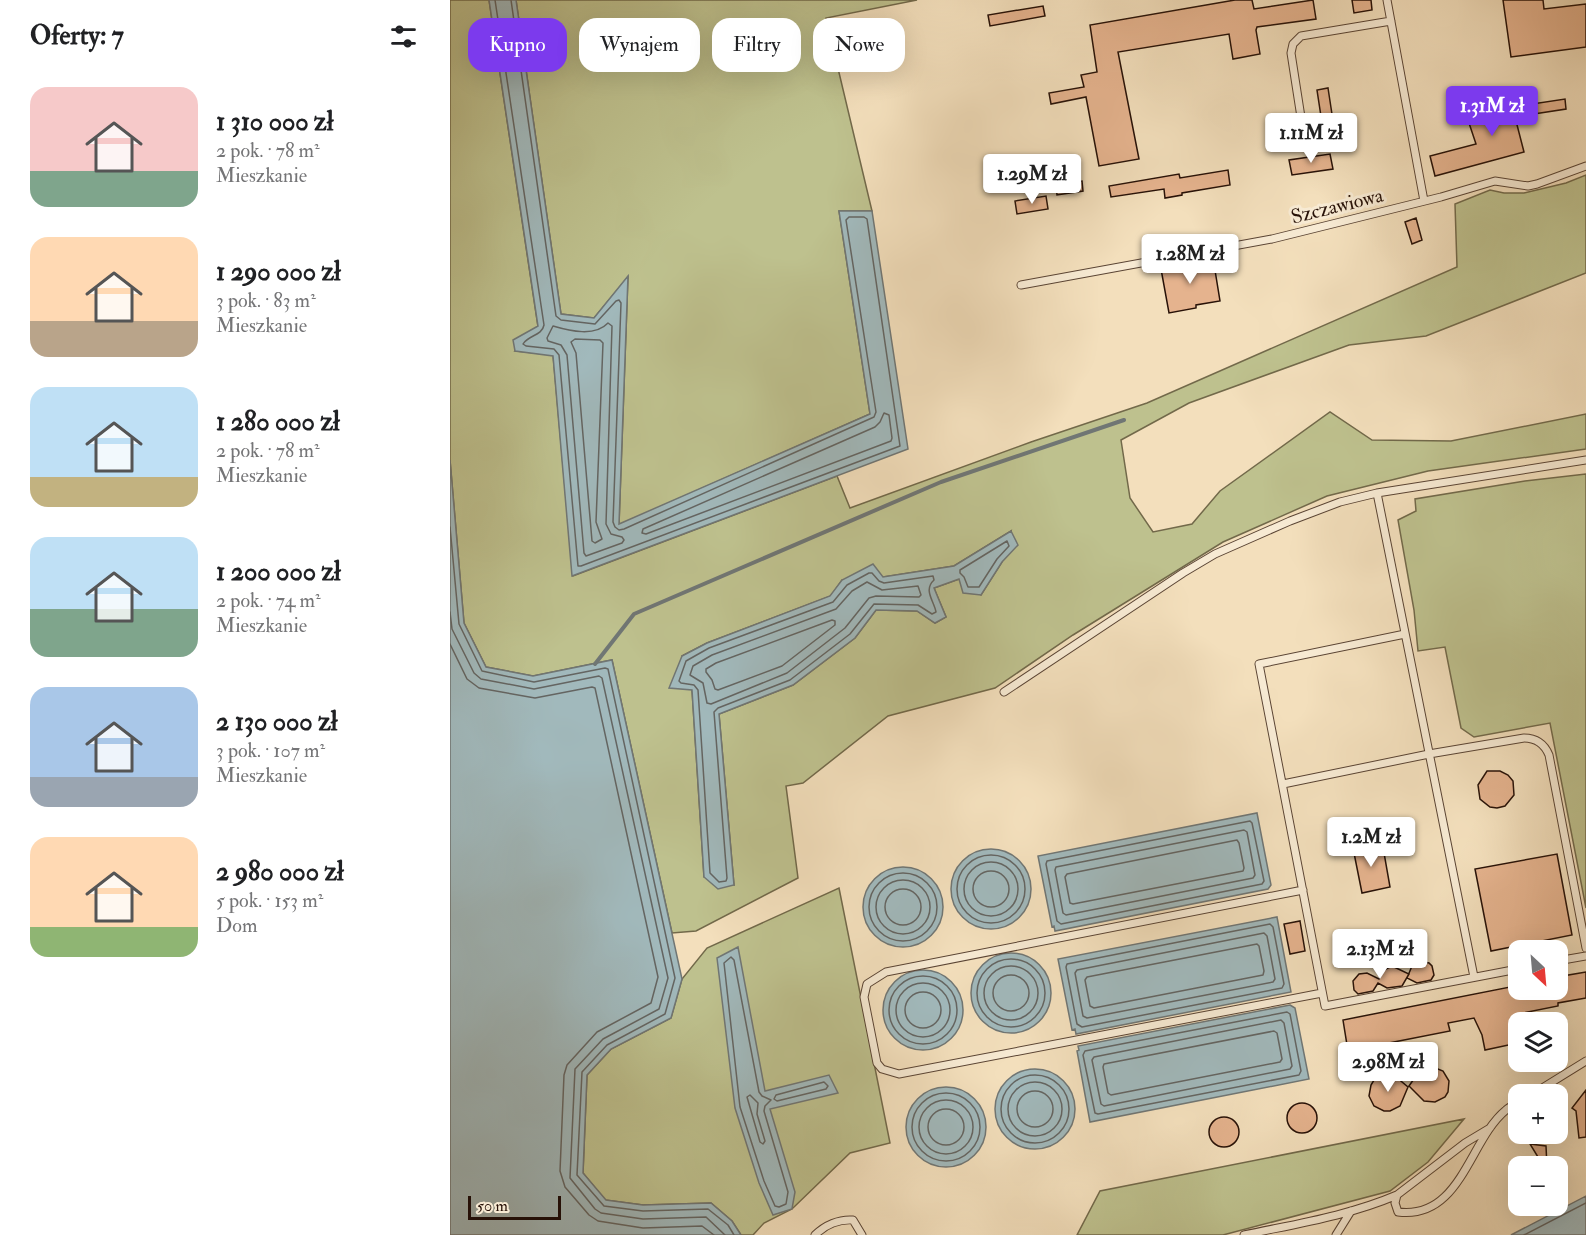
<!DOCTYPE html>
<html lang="pl">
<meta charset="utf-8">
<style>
body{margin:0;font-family:"IM FELL Double Pica",serif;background:#f2f2f2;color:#202124;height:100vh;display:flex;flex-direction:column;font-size:22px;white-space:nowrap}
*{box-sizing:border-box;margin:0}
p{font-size:20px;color:#757577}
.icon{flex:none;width:33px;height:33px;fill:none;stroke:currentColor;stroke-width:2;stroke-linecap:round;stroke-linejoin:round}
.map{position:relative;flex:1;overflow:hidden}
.panel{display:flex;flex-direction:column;background:#fff;width:450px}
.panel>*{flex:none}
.banner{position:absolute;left:18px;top:18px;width:570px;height:54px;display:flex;gap:12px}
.needle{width:39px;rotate:154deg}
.tools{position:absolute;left:1058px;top:940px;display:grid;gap:12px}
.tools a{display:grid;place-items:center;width:60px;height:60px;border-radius:12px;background:#fff;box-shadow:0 6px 24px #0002;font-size:30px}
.scale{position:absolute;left:18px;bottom:15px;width:93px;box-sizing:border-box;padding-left:6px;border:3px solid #271107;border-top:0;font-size:16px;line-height:21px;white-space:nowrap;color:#271107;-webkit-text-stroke:4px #f7ead3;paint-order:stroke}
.price{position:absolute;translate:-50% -51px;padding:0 14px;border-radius:6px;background:#fff;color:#222;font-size:20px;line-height:39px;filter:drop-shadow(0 2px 3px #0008)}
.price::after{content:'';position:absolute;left:50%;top:36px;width:18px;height:14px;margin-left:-9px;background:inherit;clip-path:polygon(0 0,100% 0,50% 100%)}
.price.selected{background:#7c3aed;color:#fff}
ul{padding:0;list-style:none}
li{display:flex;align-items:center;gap:18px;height:150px;padding:0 30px}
li span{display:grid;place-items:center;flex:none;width:168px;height:120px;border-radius:18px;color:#555}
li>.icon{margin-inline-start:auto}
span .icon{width:72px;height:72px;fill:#fffc;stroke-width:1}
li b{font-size:26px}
h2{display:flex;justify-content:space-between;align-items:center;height:72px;padding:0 30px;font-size:26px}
.tag{padding:0 21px;border-radius:18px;background:#fff;box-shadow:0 6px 24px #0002;font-size:21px;line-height:54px}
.tag.selected{background:#7c3aed;color:#fff}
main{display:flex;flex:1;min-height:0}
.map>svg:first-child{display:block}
.green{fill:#bec18e;stroke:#72694a;stroke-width:1.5;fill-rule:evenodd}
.water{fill:#a1b9bc;stroke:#707674;stroke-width:1.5}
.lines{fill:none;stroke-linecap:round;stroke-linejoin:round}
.shore{stroke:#646562;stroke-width:1.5}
.stream{stroke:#707674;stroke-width:4}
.building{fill:#e5b38e;stroke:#271107;stroke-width:1.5}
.lane-casing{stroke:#5a4434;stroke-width:9}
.lane{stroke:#f7ead3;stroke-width:7}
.labels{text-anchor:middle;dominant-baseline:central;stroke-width:6;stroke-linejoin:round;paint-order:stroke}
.street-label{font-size:20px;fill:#271107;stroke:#f7ead3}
</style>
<main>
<section class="panel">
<h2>Oferty: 7<svg class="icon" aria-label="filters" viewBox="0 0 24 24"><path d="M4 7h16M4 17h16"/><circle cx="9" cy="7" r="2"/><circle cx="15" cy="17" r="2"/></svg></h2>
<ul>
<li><span style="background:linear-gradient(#f6c9c9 70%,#7fa58c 0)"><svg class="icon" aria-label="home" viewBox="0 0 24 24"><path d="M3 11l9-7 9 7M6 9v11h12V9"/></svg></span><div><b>1 310 000 zł</b><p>2 pok. · 78 m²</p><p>Mieszkanie</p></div></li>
<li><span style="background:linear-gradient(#ffd9b3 70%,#b9a48a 0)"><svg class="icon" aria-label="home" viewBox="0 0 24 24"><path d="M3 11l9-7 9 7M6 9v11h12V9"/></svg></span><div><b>1 290 000 zł</b><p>3 pok. · 83 m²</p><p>Mieszkanie</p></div></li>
<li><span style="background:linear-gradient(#bfe0f5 75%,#c2b280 0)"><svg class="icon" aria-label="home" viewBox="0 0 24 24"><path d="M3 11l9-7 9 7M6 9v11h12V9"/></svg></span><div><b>1 280 000 zł</b><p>2 pok. · 78 m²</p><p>Mieszkanie</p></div></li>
<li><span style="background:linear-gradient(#bfe0f5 60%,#7fa58c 0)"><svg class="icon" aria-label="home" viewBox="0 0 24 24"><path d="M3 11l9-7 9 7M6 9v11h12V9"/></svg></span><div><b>1 200 000 zł</b><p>2 pok. · 74 m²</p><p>Mieszkanie</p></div></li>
<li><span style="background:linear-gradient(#a9c7e8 75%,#9aa5b1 0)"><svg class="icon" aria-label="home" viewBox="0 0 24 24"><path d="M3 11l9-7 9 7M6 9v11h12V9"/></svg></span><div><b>2 130 000 zł</b><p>3 pok. · 107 m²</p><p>Mieszkanie</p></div></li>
<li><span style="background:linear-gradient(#ffd9b3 75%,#8fb573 0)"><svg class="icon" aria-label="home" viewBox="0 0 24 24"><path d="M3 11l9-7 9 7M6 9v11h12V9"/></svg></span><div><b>2 980 000 zł</b><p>5 pok. · 153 m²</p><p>Dom</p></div></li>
</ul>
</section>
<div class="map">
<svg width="1136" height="1235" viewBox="0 0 1136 1235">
<rect width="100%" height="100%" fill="#f3dfbc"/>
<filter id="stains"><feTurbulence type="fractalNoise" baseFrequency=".00333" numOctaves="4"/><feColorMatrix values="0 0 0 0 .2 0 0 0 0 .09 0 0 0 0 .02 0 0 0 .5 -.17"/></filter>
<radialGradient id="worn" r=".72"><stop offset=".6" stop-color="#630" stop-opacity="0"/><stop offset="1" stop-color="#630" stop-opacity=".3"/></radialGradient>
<path class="green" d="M0 0H39L88 327 65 351 103 355 123 576 387 476 400 508 581 442 697 403 1007 267 1005 204 1040 190 1054 193H1074L1116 183 1136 175V273L976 336 899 345 739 403 671 440 680 498 703 532 742 524 770 491 880 412 922 440 1001 441 1136 414V449L978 471 877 496 773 542 623 635 545 688 438 716 353 783 336 786 348 878 246 931 222 933 162 660 83 676 36 667 14 623 0 460ZM561 531 552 562 531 595 509 579 484 588 496 617 485 623 467 611 426 610 405 638 343 685 269 714 284 885 254 877 242 690 232 656 257 643 381 596 392 580 433 577 504 566Z
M66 0H467L376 18 422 211H389L420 414 169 525 178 277 144 318 111 314Z
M1136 474V908L1100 723 1024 737 1011 728 995 647 968 651 964 610 948 520 966 511 965 499 1075 481Z
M389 888 440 1143 400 1153 342 1209 314 1223 303 1235H291L282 1221 261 1203 193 1205 155 1200 133 1173 137 1075 161 1049 221 1018 232 979 257 948Z
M1014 1119 978 1162 940 1191 773 1235H627L650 1191Z"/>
<path class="water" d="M39 0H66L111 314 144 318 178 276 169 524 420 414 389 211H422L458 449 122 576 103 356 65 351 63 340 88 326Z
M0 460 14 623 36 667 83 676 162 660 232 979 221 1018 161 1049 137 1075 133 1173 156 1200 193 1205 261 1203 282 1221 291 1235H0Z
M561 531 568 545 552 562 531 595 513 593 509 579 484 588 496 617 485 623 467 611 426 610 405 638 343 685 269 714 284 885 268 889 254 877 242 690 219 688 232 656 257 643 380 596 392 580 423 564 433 577 504 566Z
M807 813 821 885 818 889 605 931 604 926 602 927 588 856Z
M501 889a40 40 0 1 1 80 0a40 40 0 1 1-80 0Z
M413 907a40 40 0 1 1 80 0a40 40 0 1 1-80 0Z
M827 917 841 992 626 1034 625 1029 622 1030 608 959Z
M288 947 315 1091 379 1075 388 1093 320 1109 345 1192 342 1209 323 1215 309 1183 285 1108 267 958Z
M521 993a40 40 0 1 1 80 0a40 40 0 1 1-80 0Z
M433 1010a40 40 0 1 1 80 0a40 40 0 1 1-80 0Z
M840 1005 845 1008 859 1079 640 1122 627 1051 629 1050 628 1046Z
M545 1109a40 40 0 1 1 80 0a40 40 0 1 1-80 0Z
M456 1127a40 40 0 1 1 80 0a40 40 0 1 1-80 0Z
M1136 1196V1235H1061Z"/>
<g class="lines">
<path class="shore" d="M45 0 94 325C92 336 78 335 73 344L76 346 104 349 109 355 128 566H131L450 446 417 219 414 217H399L396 220 426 412 424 417 174 529 169 530 165 527 163 522 171 303 169 300 166 301 145 324 111 320 106 316 61 0
M158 323 162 326 156 524 161 534 172 537 174 540 172 543 136 556 134 553 117 355 111 345 98 341 97 338 103 326C120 331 145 337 158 323Z
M125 339 150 340 153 343 146 522 152 539 145 543 142 541 126 353 121 342Z
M434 413 439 415 442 438 441 441 196 534 192 533 193 529 425 427 430 422Z
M0 527 9 624 32 671 84 682 155 668 158 669 225 978 215 1014 157 1045 132 1072 127 1175 154 1206 193 1211 258 1209 278 1225 284 1235
M557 541 559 546 547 559 529 587H518L514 577 510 573V570Z
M419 573H422L429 581 434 583 483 576 484 580C473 590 484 601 486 612L482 614 468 605 424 604 400 634 340 680 268 708 264 712 277 878 276 881 269 882 260 873 248 690 244 685 231 683 229 681 236 661 259 648 383 602 397 585Z
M417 582 432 590 468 586 471 595 469 597 426 596 419 598 395 628 337 673 261 704 257 703 253 683 240 675 243 666 262 655 386 609 402 591Z
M0 612 2 629 24 673 31 679 84 689 149 676 152 678 218 978 209 1009 153 1039 125 1069 120 1178 145 1209 151 1213 193 1219 256 1217 275 1235
M382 620 385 621V625L332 666 268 690 265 689 262 680 256 672V669L266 663Z
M0 644 17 679 29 688 85 698 142 687 145 688 208 977 201 1003 147 1032 117 1065 114 1075 110 1171 115 1187 139 1215 148 1221 193 1228 252 1226 264 1235
M800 821 802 823 814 881 812 884 611 924 607 921 596 864 597 861Z
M794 830 797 832 805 875 803 878 616 915 613 913 605 870 606 867Z
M787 840 789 843 794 868 793 871 623 904 620 903 615 877 617 874Z
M507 889a34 34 0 1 1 68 0a34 34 0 1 1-68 0Z
M514 889a27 27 0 1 1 54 0a27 27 0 1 1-54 0Z
M523 889a18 18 0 1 1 36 0a18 18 0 1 1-36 0Z
M419 907a34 34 0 1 1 68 0a34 34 0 1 1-68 0Z
M426 907a27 27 0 1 1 54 0a27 27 0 1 1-54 0Z
M435 907a18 18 0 1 1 36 0a18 18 0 1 1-36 0Z
M820 924 823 927 834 984 832 988 632 1027 627 1024 616 967 617 964Z
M814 933 817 936 825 979 823 982 637 1018 633 1016 625 973 627 970Z
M807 944 809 946 814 971 813 975 644 1008 640 1006 635 980 637 977Z
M281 957 284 960 309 1092 312 1096 321 1100 315 1106 314 1111 338 1192 336 1204 329 1207 325 1206 314 1181 290 1107 274 963Z
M527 993a34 34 0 1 1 68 0a34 34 0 1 1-68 0Z
M534 993a27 27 0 1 1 54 0a27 27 0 1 1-54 0Z
M543 993a18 18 0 1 1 36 0a18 18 0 1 1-36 0Z
M439 1010a34 34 0 1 1 68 0a34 34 0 1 1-68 0Z
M446 1010a27 27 0 1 1 54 0a27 27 0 1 1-54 0Z
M455 1010a18 18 0 1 1 36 0a18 18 0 1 1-36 0Z
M837 1012 840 1014 851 1071 849 1075 648 1114 645 1113 633 1055 635 1051Z
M831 1020 834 1023 842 1066 840 1069 654 1106 651 1104 642 1060 644 1057Z
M824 1031 827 1033 832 1059 830 1062 661 1095 658 1093 653 1067 654 1064Z
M551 1109a34 34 0 1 1 68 0a34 34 0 1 1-68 0Z
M374 1082 378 1086 376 1089 327 1101 324 1099 326 1095Z
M558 1109a27 27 0 1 1 54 0a27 27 0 1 1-54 0Z
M567 1109a18 18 0 1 1 36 0a18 18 0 1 1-36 0Z
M462 1127a34 34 0 1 1 68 0a34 34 0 1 1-68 0Z
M300 1095 308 1103 307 1114 315 1141 313 1144 310 1142 297 1097Z
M469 1127a27 27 0 1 1 54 0a27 27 0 1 1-54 0Z
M478 1127a18 18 0 1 1 36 0a18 18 0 1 1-36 0Z
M1074 1235 1136 1203"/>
<path class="stream" d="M145 664 184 614 491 482 674 420"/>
</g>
<path class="building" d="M785 0H802L804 9 863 0 866 19 807 27 806 30 810 54 783 59 779 34 668 52 689 159 649 166 636 97 601 104 599 93 634 87 631 75 647 72 640 25Z
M902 0H921L922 10 904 13Z
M1053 0H1093L1094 9 1136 4V47L1061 57Z
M593 6 595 16 540 26 538 15Z
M878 88 885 134 874 136 867 90Z
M1115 99 1116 109 1065 117 1074 152 985 176 980 156 1026 144 1017 117 1062 105 1063 107Z
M880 154 883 169 842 175 839 160Z
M778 170 780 185 732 193V195L715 198 714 189 661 197 659 186 729 174 730 178Z
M632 181 633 191 607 195 606 185Z
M596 196 598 209 567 214 565 201Z
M966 218 972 240 962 244 955 222Z
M763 258 770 301 746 305V308L719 313 711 269Z
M1037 771H1050L1058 775 1063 781 1064 795 1055 806 1047 808 1040 807 1030 799 1028 785Z
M921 844 922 849 933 847 940 887 912 893 903 848Z
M1107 854 1122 935 1041 951 1025 869Z
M850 921 855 951 840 954 834 924Z
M970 961 979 963 982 966 984 975 981 980 967 983 957 978 962 966Z
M942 966 959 974 952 986 937 988 928 983 923 991 908 994 904 990 903 981 909 974 917 973 929 979 934 970Z
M1136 972V998L1108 1003V1006L1068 1014V1043L1035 1050 1032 1035 1024 1018 998 1023 1000 1031 898 1051 893 1020 1065 986 1066 990H1107V977Z
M977 1067H983L993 1071 999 1081 998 1092 995 1097 985 1102 974 1101 959 1086 968 1073Z
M935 1075 946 1077 958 1087 950 1106 940 1111H934L924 1106 919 1096 921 1085 924 1080Z
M1136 1090V1137L1129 1138 1126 1111 1122 1108Z
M837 1118a15 15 0 1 1 30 0a15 15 0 1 1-30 0Z
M759 1132a15 15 0 1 1 30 0a15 15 0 1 1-30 0Z
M1080 1144 1096 1146 1097 1167H1094Z"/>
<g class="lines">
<g class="lane-casing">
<path id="lane" d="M937 0 974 201
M853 130 841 53 843 44 851 36 941 21
M571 285 822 239 991 197 1045 181 1078 186 1087 184 1136 166
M927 493 1024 977
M955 634 809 664 875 1006 1068 969
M554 692 733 573 765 554 840 521 890 502 927 493 1136 460
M833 784 979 754 1074 738C1086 738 1094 743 1099 755L1136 948
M853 890 436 972 417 984 414 997 427 1063 432 1069 449 1074 872 993
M1107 961 1136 956
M1081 1095 1136 1061
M1040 1128 1015 1143 947 1195 945 1203 948 1212C1011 1220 1019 1140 1056 1110 1059 1107 1064 1105 1068 1103
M365 1235C375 1225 389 1219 403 1220L412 1235
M794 1235C845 1224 898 1216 947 1195
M886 1235 901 1211"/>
</g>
<use href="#lane" class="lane"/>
</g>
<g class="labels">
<g class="street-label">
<text transform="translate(887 206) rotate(-14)">Szczawiowa</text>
</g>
</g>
<rect width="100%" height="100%" filter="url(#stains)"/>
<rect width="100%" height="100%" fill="url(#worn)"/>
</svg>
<div class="tools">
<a><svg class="needle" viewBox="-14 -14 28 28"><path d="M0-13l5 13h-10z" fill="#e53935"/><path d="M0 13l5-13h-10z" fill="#757577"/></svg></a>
<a><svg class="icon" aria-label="layers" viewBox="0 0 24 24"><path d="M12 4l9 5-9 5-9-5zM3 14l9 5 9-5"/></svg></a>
<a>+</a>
<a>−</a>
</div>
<div class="scale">50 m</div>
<b class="price selected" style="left:1042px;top:137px">1.31M zł</b>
<b class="price" style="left:861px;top:164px">1.11M zł</b>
<b class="price" style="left:582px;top:205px">1.29M zł</b>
<b class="price" style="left:740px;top:285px">1.28M zł</b>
<b class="price" style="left:921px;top:868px">1.2M zł</b>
<b class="price" style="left:930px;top:980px">2.13M zł</b>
<b class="price" style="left:938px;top:1093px">2.98M zł</b>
<div class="banner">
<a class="tag selected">Kupno</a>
<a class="tag">Wynajem</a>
<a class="tag">Filtry</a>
<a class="tag">Nowe</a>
</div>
</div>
</main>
